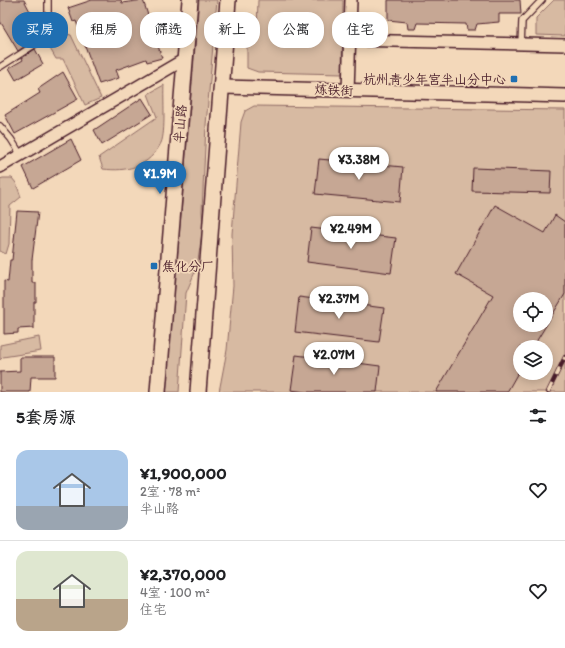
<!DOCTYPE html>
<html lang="zh">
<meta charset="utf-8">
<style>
body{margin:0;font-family:Itim,"LXGW WenKai TC",sans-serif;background:#f2f2f2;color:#202124;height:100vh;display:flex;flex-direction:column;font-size:15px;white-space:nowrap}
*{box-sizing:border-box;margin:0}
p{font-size:13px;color:#757577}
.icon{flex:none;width:22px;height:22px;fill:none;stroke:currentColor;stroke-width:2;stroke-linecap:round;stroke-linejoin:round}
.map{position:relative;height:392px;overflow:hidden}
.sheet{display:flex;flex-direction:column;background:#fff;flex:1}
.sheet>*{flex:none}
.guide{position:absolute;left:12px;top:12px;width:541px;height:36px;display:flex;gap:8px}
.controls{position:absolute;left:513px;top:292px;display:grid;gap:8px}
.controls a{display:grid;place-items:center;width:40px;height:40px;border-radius:50%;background:#fff;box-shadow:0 2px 10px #0003;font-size:20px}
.price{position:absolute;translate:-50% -34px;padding:0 9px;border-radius:14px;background:#fff;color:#222;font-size:13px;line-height:26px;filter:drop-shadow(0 1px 2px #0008)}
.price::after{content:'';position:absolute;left:50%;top:24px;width:12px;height:9px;margin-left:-6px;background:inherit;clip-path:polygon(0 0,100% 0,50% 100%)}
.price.on{background:#1f6fb2;color:#fff}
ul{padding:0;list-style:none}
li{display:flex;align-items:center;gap:12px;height:100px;padding:0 16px}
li+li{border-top:1px solid #e0e0e0}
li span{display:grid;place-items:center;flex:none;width:112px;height:80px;border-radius:12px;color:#555}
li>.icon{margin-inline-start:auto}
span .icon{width:48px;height:48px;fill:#fffc;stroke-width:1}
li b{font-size:17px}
h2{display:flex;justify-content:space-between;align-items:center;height:48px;padding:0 16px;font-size:17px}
.chip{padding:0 14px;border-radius:16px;background:#fff;box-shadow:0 2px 10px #0003;font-size:14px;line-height:36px}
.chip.on{background:#1f6fb2;color:#fff}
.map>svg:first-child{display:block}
.green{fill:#d7baa2;stroke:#906c66;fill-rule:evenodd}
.building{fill:#c6a794;stroke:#4a1f2b;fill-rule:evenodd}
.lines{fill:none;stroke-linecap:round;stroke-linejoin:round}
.service-casing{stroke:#4a1f2b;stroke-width:8}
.minor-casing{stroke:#4a1f2b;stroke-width:14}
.tertiary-casing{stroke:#4a1f2b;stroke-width:16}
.secondary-casing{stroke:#4a1f2b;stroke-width:18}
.service{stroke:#f3d8ba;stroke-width:5.5}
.minor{stroke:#f3d8ba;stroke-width:11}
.tertiary{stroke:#f3d8ba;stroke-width:13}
.secondary{stroke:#f3d8ba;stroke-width:15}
.rail-casing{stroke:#4a1f2b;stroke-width:4.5}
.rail{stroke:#f3d8ba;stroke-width:3;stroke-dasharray:9;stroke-linecap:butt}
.poi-dot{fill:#1f6fb2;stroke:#f3d8ba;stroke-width:1.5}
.labels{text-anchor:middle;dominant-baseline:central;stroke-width:3.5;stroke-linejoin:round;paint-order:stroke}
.poi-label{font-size:13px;fill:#4a1f2b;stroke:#f3d8ba;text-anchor:end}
.street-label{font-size:13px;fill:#4a1f2b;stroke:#f3d8ba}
</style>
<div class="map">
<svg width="565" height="392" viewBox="0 0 565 392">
<rect width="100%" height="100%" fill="#f3d8ba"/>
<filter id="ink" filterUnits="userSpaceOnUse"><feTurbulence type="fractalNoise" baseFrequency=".025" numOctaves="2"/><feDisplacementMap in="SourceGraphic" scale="8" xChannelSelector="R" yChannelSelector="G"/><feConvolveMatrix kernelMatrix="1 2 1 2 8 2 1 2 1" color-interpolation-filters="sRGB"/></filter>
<g filter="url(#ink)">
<path class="green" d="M199 0H217L206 125 202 211 203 227 197 267 186 293 179 392H166Z
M258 0H343L342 74 258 72 247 68V30H257Z
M554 0H565V36L536 35V18Z
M64 33 71 35 101 98 85 105 63 59H56L48 45 57 36Z
M164 85C163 98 166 132 161 143 149 167 127 172 103 169L99 157 157 117 148 94Z
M254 106 565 110V392H219L227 350 233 286 232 234 241 122 245 111ZM520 299H546V325H520ZM520 347H546V373H520Z
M3 178H12L16 183 21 197 10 206 9 244 6 254 0 251V179Z
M39 337 41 351 3 357 0 360V345Z"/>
<path class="building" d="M0 0H24L41 32 30 39 31 42 18 51 0 21Z
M92 0H121L122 3 143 0 162 58 147 62 146 59 116 70 119 78 99 84 76 21 73 22 68 8Z
M388 0H520L521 14H499V22L477 24 475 30H467L466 24 417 23 415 29H408L407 22 388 20Z
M35 49 43 64 16 80 9 68 23 60 22 58Z
M63 72 78 99 15 134 5 115 40 93 38 89Z
M142 98 152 114 102 145 94 130Z
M71 139 81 160 33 188 23 167Z
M319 159 403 167 400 202 315 194Z
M473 168 551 171 550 193 472 191Z
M495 205 545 233 555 215 565 222V294L533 347H520V369L507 392H436L493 295 456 274ZM520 299H546V325H520Z
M17 211 38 212 32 260V283H36V302H34V328L18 329V333L4 334V281L8 282 10 260H12Z
M311 228 396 238 391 273 307 262Z
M299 297 384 308 379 342 295 332Z
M296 355 380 366 377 392H306L291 390Z
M20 357H55V377H31L30 392H0V372L20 371Z"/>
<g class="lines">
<g class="service-casing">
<path id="service" d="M521 45 522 21 542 0
M0 67 42 40 48 29V0
M0 126 11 139 21 155"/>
</g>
<g class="minor-casing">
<path id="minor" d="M350 40 565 45
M348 91 351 0
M0 167 185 59"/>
</g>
<g class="tertiary-casing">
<path id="tertiary" d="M223 87 565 96"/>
</g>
<g class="secondary-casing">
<path id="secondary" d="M158 392 190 0
M198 392 228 0"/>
</g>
<use href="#service" class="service"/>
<use href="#minor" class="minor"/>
<use href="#tertiary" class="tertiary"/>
<use href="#secondary" class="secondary"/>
<g class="rail-casing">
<path id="rail" d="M548 392 565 357"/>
</g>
<use href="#rail" class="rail"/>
</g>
</g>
<g class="poi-dot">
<rect x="510" y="75" width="8" height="8" rx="2"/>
<rect x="150" y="262" width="8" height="8" rx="2"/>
</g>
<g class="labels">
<g class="poi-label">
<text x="506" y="79">杭州青少年宫半山分中心</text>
<text x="162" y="266" text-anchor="start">焦化分厂</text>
</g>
<g class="street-label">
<text transform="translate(334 90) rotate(2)">炼铁街</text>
<text transform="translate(180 124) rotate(-85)">半山路</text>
</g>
</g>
</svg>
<div class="controls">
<a><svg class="icon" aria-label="locate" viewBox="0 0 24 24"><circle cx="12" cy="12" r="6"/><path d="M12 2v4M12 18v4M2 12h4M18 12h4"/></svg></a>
<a><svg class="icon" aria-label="layers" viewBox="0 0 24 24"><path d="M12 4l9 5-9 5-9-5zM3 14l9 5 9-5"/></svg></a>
</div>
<b class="price" style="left:359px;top:181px">¥3.38M</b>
<b class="price on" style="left:160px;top:195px">¥1.9M</b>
<b class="price" style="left:351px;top:250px">¥2.49M</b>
<b class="price" style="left:339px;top:320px">¥2.37M</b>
<b class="price" style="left:334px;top:376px">¥2.07M</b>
<div class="guide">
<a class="chip on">买房</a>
<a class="chip">租房</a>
<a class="chip">筛选</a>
<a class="chip">新上</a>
<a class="chip">公寓</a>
<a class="chip">住宅</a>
</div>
</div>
<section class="sheet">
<h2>5套房源<svg class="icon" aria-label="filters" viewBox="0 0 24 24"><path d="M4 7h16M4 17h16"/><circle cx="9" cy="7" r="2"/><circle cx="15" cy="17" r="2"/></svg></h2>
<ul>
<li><span style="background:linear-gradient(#a9c7e8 70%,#9aa5b1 0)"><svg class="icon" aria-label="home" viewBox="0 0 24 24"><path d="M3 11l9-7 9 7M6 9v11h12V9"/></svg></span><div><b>¥1,900,000</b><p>2室 · 78 m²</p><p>半山路</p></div><svg class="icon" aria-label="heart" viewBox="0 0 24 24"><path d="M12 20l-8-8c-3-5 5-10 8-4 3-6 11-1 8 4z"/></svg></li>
<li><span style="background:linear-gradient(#dfe7d0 60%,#b9a48a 0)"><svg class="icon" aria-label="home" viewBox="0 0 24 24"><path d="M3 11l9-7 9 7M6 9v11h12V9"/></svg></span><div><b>¥2,370,000</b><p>4室 · 100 m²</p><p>住宅</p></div><svg class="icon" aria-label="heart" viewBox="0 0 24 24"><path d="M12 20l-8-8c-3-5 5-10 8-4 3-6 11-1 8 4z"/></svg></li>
</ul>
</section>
